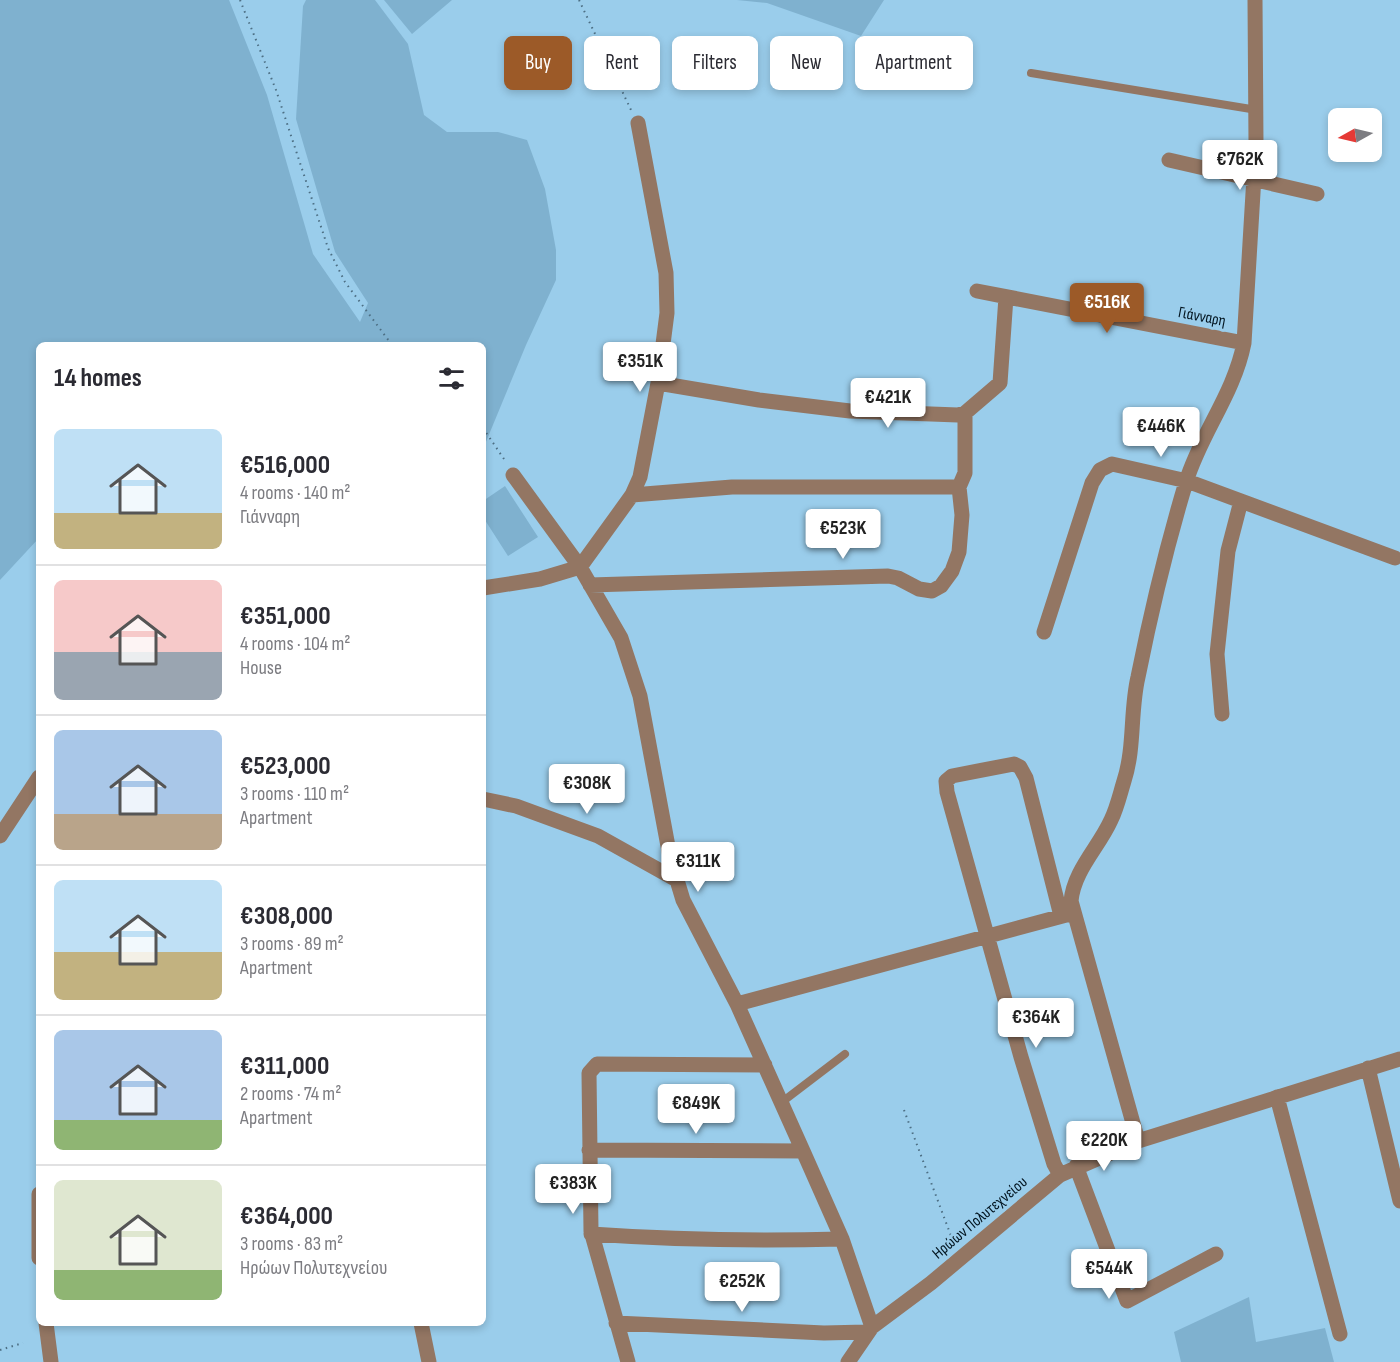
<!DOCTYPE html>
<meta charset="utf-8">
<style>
body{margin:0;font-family:"Sofia Sans Condensed",sans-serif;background:#f2f2f3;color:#2b2b33;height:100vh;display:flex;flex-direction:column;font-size:22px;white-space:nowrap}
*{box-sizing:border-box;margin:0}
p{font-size:20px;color:#7c7c81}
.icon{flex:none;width:33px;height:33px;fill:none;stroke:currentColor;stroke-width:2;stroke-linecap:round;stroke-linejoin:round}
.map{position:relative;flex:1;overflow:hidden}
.side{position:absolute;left:36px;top:342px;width:450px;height:984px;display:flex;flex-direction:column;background:#fff;border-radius:9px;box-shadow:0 3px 9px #0003}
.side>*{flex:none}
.guide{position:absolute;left:504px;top:36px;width:570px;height:54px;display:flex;gap:12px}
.needle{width:39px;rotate:262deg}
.tools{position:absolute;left:1328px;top:108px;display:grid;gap:12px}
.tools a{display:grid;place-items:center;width:54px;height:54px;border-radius:9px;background:#fff;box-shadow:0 3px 9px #0003;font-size:30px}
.price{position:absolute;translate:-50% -51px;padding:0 14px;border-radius:6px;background:#fff;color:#222;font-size:20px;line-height:39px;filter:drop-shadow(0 2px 3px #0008)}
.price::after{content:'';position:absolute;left:50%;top:36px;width:18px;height:14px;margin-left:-9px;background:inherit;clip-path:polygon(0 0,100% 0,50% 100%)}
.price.active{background:#9c5a28;color:#fff}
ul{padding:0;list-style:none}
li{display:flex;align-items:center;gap:18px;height:150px;padding:0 18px}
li+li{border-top:2px solid #e1e1e2}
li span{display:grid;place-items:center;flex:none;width:168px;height:120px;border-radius:9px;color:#555}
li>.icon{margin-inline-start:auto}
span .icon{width:72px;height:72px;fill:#fffc;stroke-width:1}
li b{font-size:26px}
h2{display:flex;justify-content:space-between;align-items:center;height:72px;padding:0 18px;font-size:26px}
.tag{padding:0 21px;border-radius:9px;background:#fff;box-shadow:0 3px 9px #0003;font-size:21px;line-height:54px}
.tag.active{background:#9c5a28;color:#fff}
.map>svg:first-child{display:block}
.green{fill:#7fb1cf}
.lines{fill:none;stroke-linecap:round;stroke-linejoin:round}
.path{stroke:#4d6f84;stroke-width:2;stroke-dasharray:1.5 4.5;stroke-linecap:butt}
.lane{stroke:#937663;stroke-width:8}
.street{stroke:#937663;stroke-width:15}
.labels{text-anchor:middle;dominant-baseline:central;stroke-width:6;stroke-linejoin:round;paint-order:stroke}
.street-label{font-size:16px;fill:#01131e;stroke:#9acdeb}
</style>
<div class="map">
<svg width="1400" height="1362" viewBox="0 0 1400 1362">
<rect width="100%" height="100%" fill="#9acdeb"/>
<path class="green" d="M0 0H229L267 95 313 254 360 322 368 303 335 252 296 119 303 6 306 0H375L408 44 424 115 447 132H498L527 140 545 189 556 250V280L526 345 483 449V345H39V538L0 580Z
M384 0H452L412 34Z
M737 0H884L861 36 767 3Z
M505 486 538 537 508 556 483 517V501Z
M1249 1297 1256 1342 1325 1328 1334 1362H1181L1174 1332Z"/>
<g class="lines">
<path class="path" d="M240 0 276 90 328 248 345 282 392 345
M579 0 631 110
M483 428 506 462
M904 1110 954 1244
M0 1350 23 1343"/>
<path class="lane" d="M1031 73 1257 110
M782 1102 845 1054"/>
<path class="street" d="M1169 160 1317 194
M977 291 1244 343
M658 383 759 400 850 411 958 415 965 413 1000 383 1006 297
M513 475 580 567 621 638 640 696 670 857 683 900 737 1004 803 1151 842 1239 872 1327
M632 495 732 487H959
M590 585 888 576 898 578 919 589 932 591 941 586 952 571 959 552 962 515 959 487 965 473V413
M483 588 540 579 580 567 632 495 640 477 658 383 667 313 666 273 638 123
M1044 632 1092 483 1100 470 1112 464 1187 481 1395 558
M1222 714 1217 654 1228 551 1241 501
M483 799 516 806 598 836 675 879
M0 836 39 777
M737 1004 1070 914
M1368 1068 1400 1201
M1277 1097 1340 1334
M1138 1141 1071 901C1074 870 1099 847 1111 820 1117 808 1120 794 1124 781 1135 747 1130 711 1138 677 1151 612 1167 545 1186 482 1201 433 1234 394 1244 343L1256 143 1255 0
M589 1150 803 1151
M1076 1166 1127 1301 1216 1254
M1060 1175 1054 1164 1021 1057 947 792 946 781 952 776 1014 764 1020 767 1026 778 1061 916
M39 1194V1258
M591 1234C675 1240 758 1241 842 1239
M46 1323 51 1362
M421 1323 429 1362
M616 1323 824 1333 866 1332
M628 1362 591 1231 589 1073 597 1064 765 1065
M848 1362 872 1327 931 1283 1060 1175 1138 1141 1400 1059"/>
</g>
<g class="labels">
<g class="street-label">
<text transform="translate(1202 317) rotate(11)">Γιάνναρη</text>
<text transform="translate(980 1218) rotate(-40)">Ηρώων Πολυτεχνείου</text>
</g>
</g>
</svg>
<div class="tools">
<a><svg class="needle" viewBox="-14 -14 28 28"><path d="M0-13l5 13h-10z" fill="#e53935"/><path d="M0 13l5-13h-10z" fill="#7c7c81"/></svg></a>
</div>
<b class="price" style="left:1240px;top:191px">€762K</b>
<b class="price active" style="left:1107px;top:334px">€516K</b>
<b class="price" style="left:640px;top:393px">€351K</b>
<b class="price" style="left:888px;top:429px">€421K</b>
<b class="price" style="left:1161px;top:458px">€446K</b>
<b class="price" style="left:843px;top:560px">€523K</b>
<b class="price" style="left:587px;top:815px">€308K</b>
<b class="price" style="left:698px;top:893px">€311K</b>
<b class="price" style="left:1036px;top:1049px">€364K</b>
<b class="price" style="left:696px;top:1135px">€849K</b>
<b class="price" style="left:1104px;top:1172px">€220K</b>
<b class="price" style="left:573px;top:1215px">€383K</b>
<b class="price" style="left:1109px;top:1300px">€544K</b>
<b class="price" style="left:742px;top:1313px">€252K</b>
<div class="guide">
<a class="tag active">Buy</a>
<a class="tag">Rent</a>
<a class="tag">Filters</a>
<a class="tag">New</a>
<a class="tag">Apartment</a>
</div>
<section class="side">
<h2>14 homes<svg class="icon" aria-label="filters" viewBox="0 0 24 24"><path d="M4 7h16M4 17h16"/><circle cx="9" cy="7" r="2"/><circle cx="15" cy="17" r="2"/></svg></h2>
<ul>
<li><span style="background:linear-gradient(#bfe0f5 70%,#c2b280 0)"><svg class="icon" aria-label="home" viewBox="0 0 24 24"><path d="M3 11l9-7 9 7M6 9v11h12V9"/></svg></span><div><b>€516,000</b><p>4 rooms · 140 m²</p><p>Γιάνναρη</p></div></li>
<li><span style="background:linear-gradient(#f6c9c9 60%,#9aa5b1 0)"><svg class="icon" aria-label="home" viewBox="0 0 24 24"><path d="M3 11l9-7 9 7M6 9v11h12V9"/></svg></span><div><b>€351,000</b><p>4 rooms · 104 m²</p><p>House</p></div></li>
<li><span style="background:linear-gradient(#a9c7e8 70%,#b9a48a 0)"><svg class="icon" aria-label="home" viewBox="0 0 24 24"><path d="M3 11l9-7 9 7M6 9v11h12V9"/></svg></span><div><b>€523,000</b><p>3 rooms · 110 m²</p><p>Apartment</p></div></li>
<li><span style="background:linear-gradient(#bfe0f5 60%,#c2b280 0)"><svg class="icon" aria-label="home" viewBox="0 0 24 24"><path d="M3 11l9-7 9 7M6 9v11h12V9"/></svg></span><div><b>€308,000</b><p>3 rooms · 89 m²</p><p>Apartment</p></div></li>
<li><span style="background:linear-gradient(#a9c7e8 75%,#8fb573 0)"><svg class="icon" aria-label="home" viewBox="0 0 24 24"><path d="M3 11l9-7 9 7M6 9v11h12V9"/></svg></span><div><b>€311,000</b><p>2 rooms · 74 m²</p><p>Apartment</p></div></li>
<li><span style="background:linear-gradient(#dfe7d0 75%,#8fb573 0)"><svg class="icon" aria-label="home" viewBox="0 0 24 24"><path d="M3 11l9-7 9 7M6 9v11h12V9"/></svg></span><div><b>€364,000</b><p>3 rooms · 83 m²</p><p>Ηρώων Πολυτεχνείου</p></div></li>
</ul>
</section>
</div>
